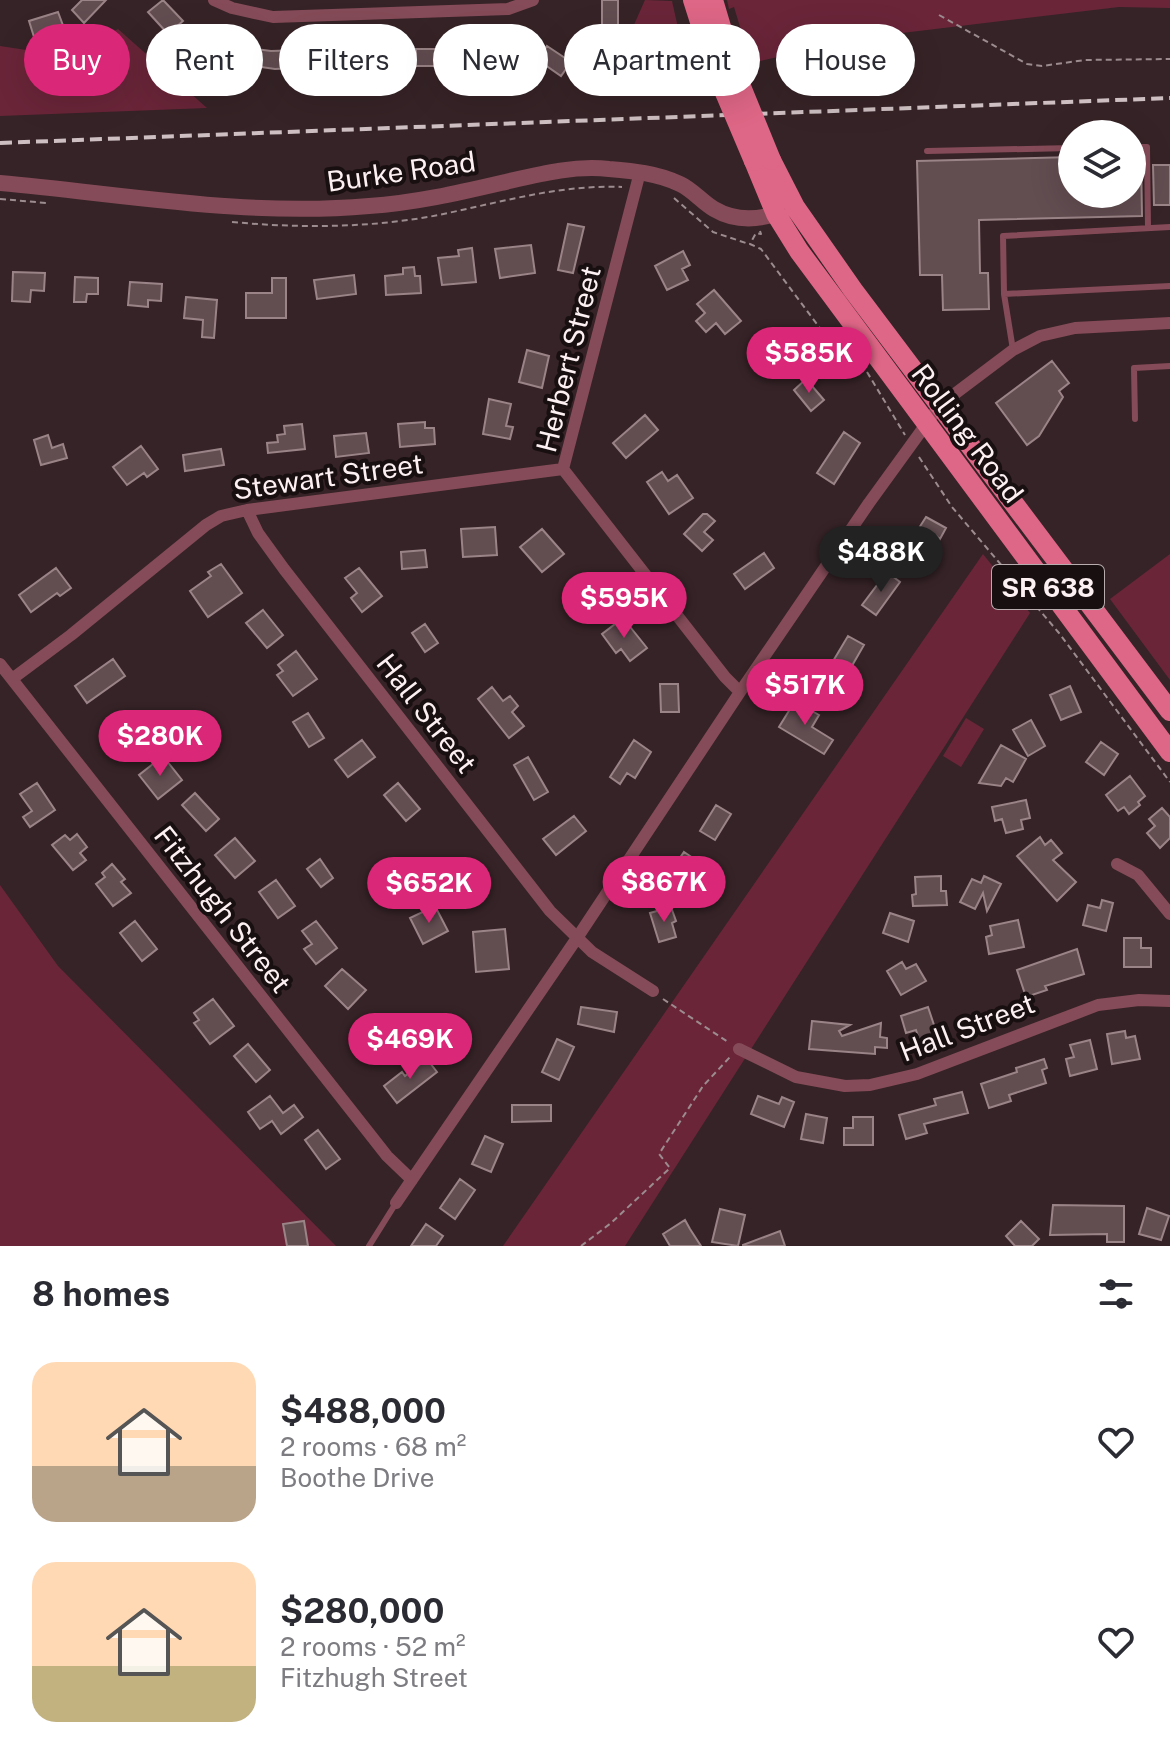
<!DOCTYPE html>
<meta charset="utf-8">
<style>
body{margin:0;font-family:"Public Sans",sans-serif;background:#f2f2f3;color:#2b2b33;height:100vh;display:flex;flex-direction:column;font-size:30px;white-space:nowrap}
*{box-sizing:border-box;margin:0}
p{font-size:26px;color:#7c7c81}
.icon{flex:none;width:44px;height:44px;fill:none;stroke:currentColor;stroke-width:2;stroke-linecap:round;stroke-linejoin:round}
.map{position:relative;height:1246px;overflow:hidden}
.side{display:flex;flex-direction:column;background:#fff;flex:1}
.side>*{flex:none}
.hud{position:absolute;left:24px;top:24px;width:1122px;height:72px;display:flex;gap:16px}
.fabs{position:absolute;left:1058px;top:120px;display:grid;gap:16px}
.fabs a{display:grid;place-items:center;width:88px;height:88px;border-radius:50%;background:#fff;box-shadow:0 8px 32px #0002;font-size:40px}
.price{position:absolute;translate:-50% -68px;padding:0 18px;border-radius:28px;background:#db2777;color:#fff;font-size:26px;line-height:52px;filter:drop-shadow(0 2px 4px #0008)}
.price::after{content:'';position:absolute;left:50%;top:48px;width:24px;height:18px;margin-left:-12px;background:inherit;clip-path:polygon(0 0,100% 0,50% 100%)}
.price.selected{background:#222;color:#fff}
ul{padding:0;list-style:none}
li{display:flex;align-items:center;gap:24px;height:200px;padding:0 32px}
li span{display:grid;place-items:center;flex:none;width:224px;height:160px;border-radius:24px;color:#555}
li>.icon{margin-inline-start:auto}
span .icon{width:96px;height:96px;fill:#fffc;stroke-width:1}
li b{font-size:34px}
h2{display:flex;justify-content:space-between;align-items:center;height:96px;padding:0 32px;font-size:34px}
.chip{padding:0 28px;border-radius:36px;background:#fff;box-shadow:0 8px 32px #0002;font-size:28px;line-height:72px}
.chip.selected{background:#db2777;color:#fff}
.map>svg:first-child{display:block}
.green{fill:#6a2539}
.building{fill:#624d51;stroke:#9b8488;stroke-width:2}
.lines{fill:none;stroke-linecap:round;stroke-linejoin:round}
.path{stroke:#9c8c8f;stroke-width:2;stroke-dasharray:6 4;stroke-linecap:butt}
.service{stroke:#854b58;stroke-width:6}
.minor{stroke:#854b58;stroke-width:12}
.tertiary{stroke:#854b58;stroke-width:16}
.primary{stroke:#de6686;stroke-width:20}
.rail{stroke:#cec0c2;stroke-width:4;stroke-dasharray:12 6;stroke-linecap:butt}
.primary-bridge{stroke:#de6686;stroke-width:20}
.labels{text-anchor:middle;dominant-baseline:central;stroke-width:8;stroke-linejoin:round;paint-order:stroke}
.shield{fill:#180f11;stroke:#b8acae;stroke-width:2}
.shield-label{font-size:26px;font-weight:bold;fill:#fdf0f2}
.street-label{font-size:28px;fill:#fdf0f2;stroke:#180f11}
</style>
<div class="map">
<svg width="1170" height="1246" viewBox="0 0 1170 1246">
<rect width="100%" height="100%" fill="#362327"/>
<path class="green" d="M645 0 672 1 692 90H629L625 45Z
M727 0H1170V8L1119 7 869 37 751 63 734 7 729 9Z
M118 29 207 108 0 116V46L66 56Z
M983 554 1030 613 625 1246H503Z
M1170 554V680L1110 599Z
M966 718 984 729 961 767 943 756Z
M0 885 58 966 336 1246H0Z"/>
<path class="building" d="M82 0H106L84 23 72 10Z
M163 0 183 21 168 34 148 12Z
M602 0H618V30L606 79 590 75 599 38 602 39Z
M58 12 64 28 34 37 29 21Z
M194 29 223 41 217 56 188 44Z
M521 44V61L441 62V66H416V49H451V45Z
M547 46 571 62 561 76 538 60Z
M242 47 271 51 393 47V63L275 69 240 64Z
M1132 155H1141L1142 216 979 220 980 273H988L989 309 943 310 942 275H920L917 161 1072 157V194H1132Z
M1153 165H1170V205H1154Z
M568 224 584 227 573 273 558 270Z
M531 245 535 273 500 278 495 249Z
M472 248 476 282 442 285 438 258 459 256 458 250Z
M683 251 690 265 682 269 688 280 667 290 655 266Z
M414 267 415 276H420L421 293 386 295 385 276 403 274V268Z
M13 272 45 273 44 291 31 290 30 302 12 301Z
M354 275 356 294 317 299 314 280Z
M75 277 98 278V294H87L86 302H74Z
M272 278H286V318H246V293H272Z
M130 282 162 284 161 301 148 300V307L128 305Z
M714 290 741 321 725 334 716 323 706 332 696 321 705 313 697 304Z
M186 297 217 300 214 338 202 337 203 320 184 318Z
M527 350 549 356 542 388 519 382Z
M1052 361 1069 383 1059 391 1063 397 1039 436 1027 445 996 403Z
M806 379 824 400 811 411 794 390Z
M489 399 511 404 506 426 513 427 510 439 483 434Z
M645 415 658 430 626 458 613 443Z
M425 422V428H434L435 444 400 447 398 424Z
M302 424 305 449 268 453 267 443 278 442 277 435 285 434 284 426Z
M844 432 860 443 834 484 817 473Z
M366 433 369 453 336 457 334 436Z
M48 435 52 448 63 444 67 458 41 465 34 440Z
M141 446 158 469 147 477 144 473 127 485 113 467Z
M221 449 224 465 185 471 183 455Z
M662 472 668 481 677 475 693 498 669 514 647 482Z
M703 514H707L715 521 704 532 713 540 702 551 684 534Z
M926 517 946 528 940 539 935 535 927 548 912 539Z
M495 527 497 555 463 557 461 529Z
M542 529 564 554 542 572 520 547Z
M425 550 427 567 402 569 401 552Z
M764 553 774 568 745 589 734 574Z
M221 564 242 593 208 617 190 591 211 576 208 572Z
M56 568 71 588 60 596 57 593 31 612 19 595Z
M359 568 382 596 362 612 351 598 357 593 345 578Z
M887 572 900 582 876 615 862 605Z
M591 576 610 604 587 620 572 598 577 595 573 588Z
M263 610 283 635 267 648 246 623Z
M623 618 647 648 630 661 621 649 616 653 602 634Z
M425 624 438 643 425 652 412 633Z
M848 636 864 645 842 683 826 673Z
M296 651 317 679 293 696 277 675 283 671 278 665Z
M113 659 125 676 87 703 75 686Z
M660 684H678L679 712H661Z
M1070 686 1081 712 1061 720 1050 695Z
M492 687 503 701 510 696 518 706 512 712 524 726 509 738 478 699Z
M795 701 819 715 812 727 833 740 824 754 779 727Z
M129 713 147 741 131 751 113 724Z
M308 713 324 738 309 747 293 722Z
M1031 720 1045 746 1028 756 1013 730Z
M362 740 375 757 348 777 335 760Z
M634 740 651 752 635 778 627 773 620 784 610 777Z
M1101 742 1118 754 1104 775 1086 762Z
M1001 745 1026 759 1013 782 1006 778 1001 786 979 783Z
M163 756 182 780 158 799 139 775Z
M528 757 548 792 534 800 514 765Z
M1130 776 1145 796 1138 802 1140 805 1129 814 1124 807 1118 811 1106 795Z
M37 783 55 810 30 827 23 817 32 811 20 794Z
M398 783 420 809 406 821 384 795Z
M195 793 219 819 206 831 182 805Z
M1026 800 1030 818 1021 820 1023 829 1006 833 1002 819 995 821 992 807Z
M716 805 731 814 715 840 700 831Z
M1162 808 1170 817V838L1160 848 1147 833 1155 826 1149 819Z
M574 816 586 831 556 855 543 839Z
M77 834 87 847 80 853 86 860 73 870 52 845 65 835 70 840Z
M1040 837 1045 845 1051 840 1062 853 1053 860 1076 882 1057 901 1017 856Z
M235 838 255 861 235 878 215 855Z
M684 852 705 866 697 879 691 875 682 887 667 877Z
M320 859 333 878 321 887 307 869Z
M112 864 125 879 121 882 131 893 113 906 96 884 105 877 102 873Z
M941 876V891H946L947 905 913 906 912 895 916 894 915 877Z
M984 876 1001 884 987 911 983 893 975 909 960 902 972 879 981 883Z
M276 880 295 906 278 918 259 892Z
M1102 900 1113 903 1106 931 1083 925 1088 905 1100 908Z
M435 906 448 931 423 944 410 918Z
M671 907 676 921 672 923 676 937 659 942 650 913Z
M890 913 914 921 908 942 883 933Z
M1018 920 1024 947 989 954 986 937 992 935 990 926Z
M135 921 157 949 142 961 120 933Z
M316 921 337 948 316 964 304 949 312 944 302 931Z
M505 929 509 969 476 972 473 932Z
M1124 938H1141V948H1151V967H1124Z
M1077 949 1084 974 1045 986 1047 990 1026 997 1017 970Z
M902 962 906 969 916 964 926 981 901 995 887 971Z
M342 969 366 990 348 1009 325 986Z
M213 999 234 1026 210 1044 194 1023 199 1020 194 1013Z
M581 1007 617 1012 614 1032 578 1024Z
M928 1007 937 1034 919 1040 916 1030 906 1033 901 1016Z
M812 1021 850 1025 839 1031 842 1036 881 1023 880 1037 887 1038V1048L875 1047V1054L809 1049Z
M1125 1031 1126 1038 1135 1036 1140 1059 1112 1064 1107 1034Z
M557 1039 574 1047 559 1080 542 1072Z
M1090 1040 1097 1069 1070 1076 1066 1059 1074 1057 1070 1045Z
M248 1044 270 1070 256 1082 234 1056Z
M427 1059 437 1072 397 1103 384 1086 402 1072 405 1076Z
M1044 1059 1047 1068 1042 1070 1046 1083 1009 1095 1011 1101 989 1108 981 1084 1017 1072 1016 1068Z
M962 1092 968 1113 924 1124 927 1133 906 1139 899 1115 936 1105 934 1099Z
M270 1096 283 1113 294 1105 303 1117 281 1134 272 1121 260 1129 248 1112Z
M758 1096 779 1104 782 1097 794 1102 784 1127 751 1114Z
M512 1105H551V1121L512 1122Z
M806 1114 827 1118 823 1143 801 1139Z
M853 1117H873V1145H844V1128H853Z
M318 1130 340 1159 326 1169 305 1140Z
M485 1136 503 1144 491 1172 472 1164Z
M460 1179 475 1190 455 1219 440 1208Z
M1053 1205 1124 1206V1242H1107V1234L1050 1235Z
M1147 1208 1169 1216 1161 1240 1139 1234Z
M720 1209 745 1215 738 1246 712 1242Z
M685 1220 690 1229 701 1246H670L663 1234Z
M304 1221 308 1246H287L283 1224Z
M1021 1221 1039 1239 1032 1246H1015L1006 1236Z
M426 1224 443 1236 436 1246H411Z
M780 1231 785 1246H743V1245Z"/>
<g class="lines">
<path class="path" d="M939 15 1027 64 1042 66 1085 60 1170 59
M674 198 713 232 749 244
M0 199 47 203
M232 222C297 228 363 228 428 217 492 205 556 184 622 187
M760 231 761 234 756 233 750 244 761 249 822 331 844 344 854 354
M867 372 905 435
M919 457 952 507 1059 633 1170 782
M663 999 728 1042
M581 1246 611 1223 670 1168 659 1154 703 1086 730 1057"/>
<path class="service" d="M1132 147H1147L1148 228
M927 151 1072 148
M1004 294 1170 286
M1013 350 1004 294 1003 236 1170 227
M1135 419 1134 368 1170 366
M369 1246 396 1203"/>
<path class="minor" d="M214 0 232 8 273 17 508 9 533 0
M563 469 640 172
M563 469 725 677 740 692
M247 510 258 533 284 569 550 911 592 952 653 991
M0 664 387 1156 412 1180
M12 679 71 635 206 525 221 516 247 510 563 469
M1117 864 1138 875 1170 914
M739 1049 796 1077 845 1086 870 1085 917 1074 1098 1005 1139 1000 1170 1001
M396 1203 577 938 740 692 869 503 940 405 1013 350 1040 336 1075 328 1170 323"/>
<path class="tertiary" d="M0 183C123 194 246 217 369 206 414 203 458 193 501 183 536 175 572 165 609 169 633 171 657 173 680 184 693 190 702 202 714 209 736 222 761 220 784 211"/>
<path class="primary" d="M693 0 715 69
M713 0 733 67
M771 160 795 207 853 290 1170 711
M754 161 776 214 799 251 1170 752"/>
<path class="rail" d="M0 143 1170 98"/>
<path class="primary-bridge" d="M733 67 771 160
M715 69 754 161"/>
</g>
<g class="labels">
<rect class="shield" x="992" y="565" width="112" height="44" rx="6"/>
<g class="shield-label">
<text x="1048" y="587">SR 638</text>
</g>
<g class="street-label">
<text transform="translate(401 171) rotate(-8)">Burke Road</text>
<text transform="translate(568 359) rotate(-76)">Herbert Street</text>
<text transform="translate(968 433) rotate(53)">Rolling Road</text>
<text transform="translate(328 476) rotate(-8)">Stewart Street</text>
<text transform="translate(427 713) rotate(52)">Hall Street</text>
<text transform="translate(223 909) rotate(52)">Fitzhugh Street</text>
<text transform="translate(967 1027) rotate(-21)">Hall Street</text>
</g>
</g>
</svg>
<div class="fabs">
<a><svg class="icon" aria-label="layers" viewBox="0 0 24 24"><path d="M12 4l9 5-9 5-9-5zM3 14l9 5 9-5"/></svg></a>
</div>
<b class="price" style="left:809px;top:395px">$585K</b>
<b class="price selected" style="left:881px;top:594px">$488K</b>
<b class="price" style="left:624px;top:640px">$595K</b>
<b class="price" style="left:805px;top:727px">$517K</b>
<b class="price" style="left:160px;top:778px">$280K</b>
<b class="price" style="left:664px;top:924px">$867K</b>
<b class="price" style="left:429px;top:925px">$652K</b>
<b class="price" style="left:410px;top:1081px">$469K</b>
<div class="hud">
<a class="chip selected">Buy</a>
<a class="chip">Rent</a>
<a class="chip">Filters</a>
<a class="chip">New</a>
<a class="chip">Apartment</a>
<a class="chip">House</a>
</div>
</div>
<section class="side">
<h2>8 homes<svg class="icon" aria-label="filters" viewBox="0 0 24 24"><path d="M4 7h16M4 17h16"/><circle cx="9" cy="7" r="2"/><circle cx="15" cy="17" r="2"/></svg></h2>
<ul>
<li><span style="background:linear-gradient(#ffd9b3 65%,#b9a48a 0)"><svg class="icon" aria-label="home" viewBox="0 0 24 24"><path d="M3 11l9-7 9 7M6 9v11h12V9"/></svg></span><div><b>$488,000</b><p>2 rooms · 68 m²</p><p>Boothe Drive</p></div><svg class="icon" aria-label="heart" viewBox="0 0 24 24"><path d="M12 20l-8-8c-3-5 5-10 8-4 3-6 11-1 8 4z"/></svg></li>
<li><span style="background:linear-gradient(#ffd9b3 65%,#c2b280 0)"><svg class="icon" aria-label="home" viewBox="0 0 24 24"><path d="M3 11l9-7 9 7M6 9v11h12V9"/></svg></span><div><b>$280,000</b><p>2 rooms · 52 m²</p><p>Fitzhugh Street</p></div><svg class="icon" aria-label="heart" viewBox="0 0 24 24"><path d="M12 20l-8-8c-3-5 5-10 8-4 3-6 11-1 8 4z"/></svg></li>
</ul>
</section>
